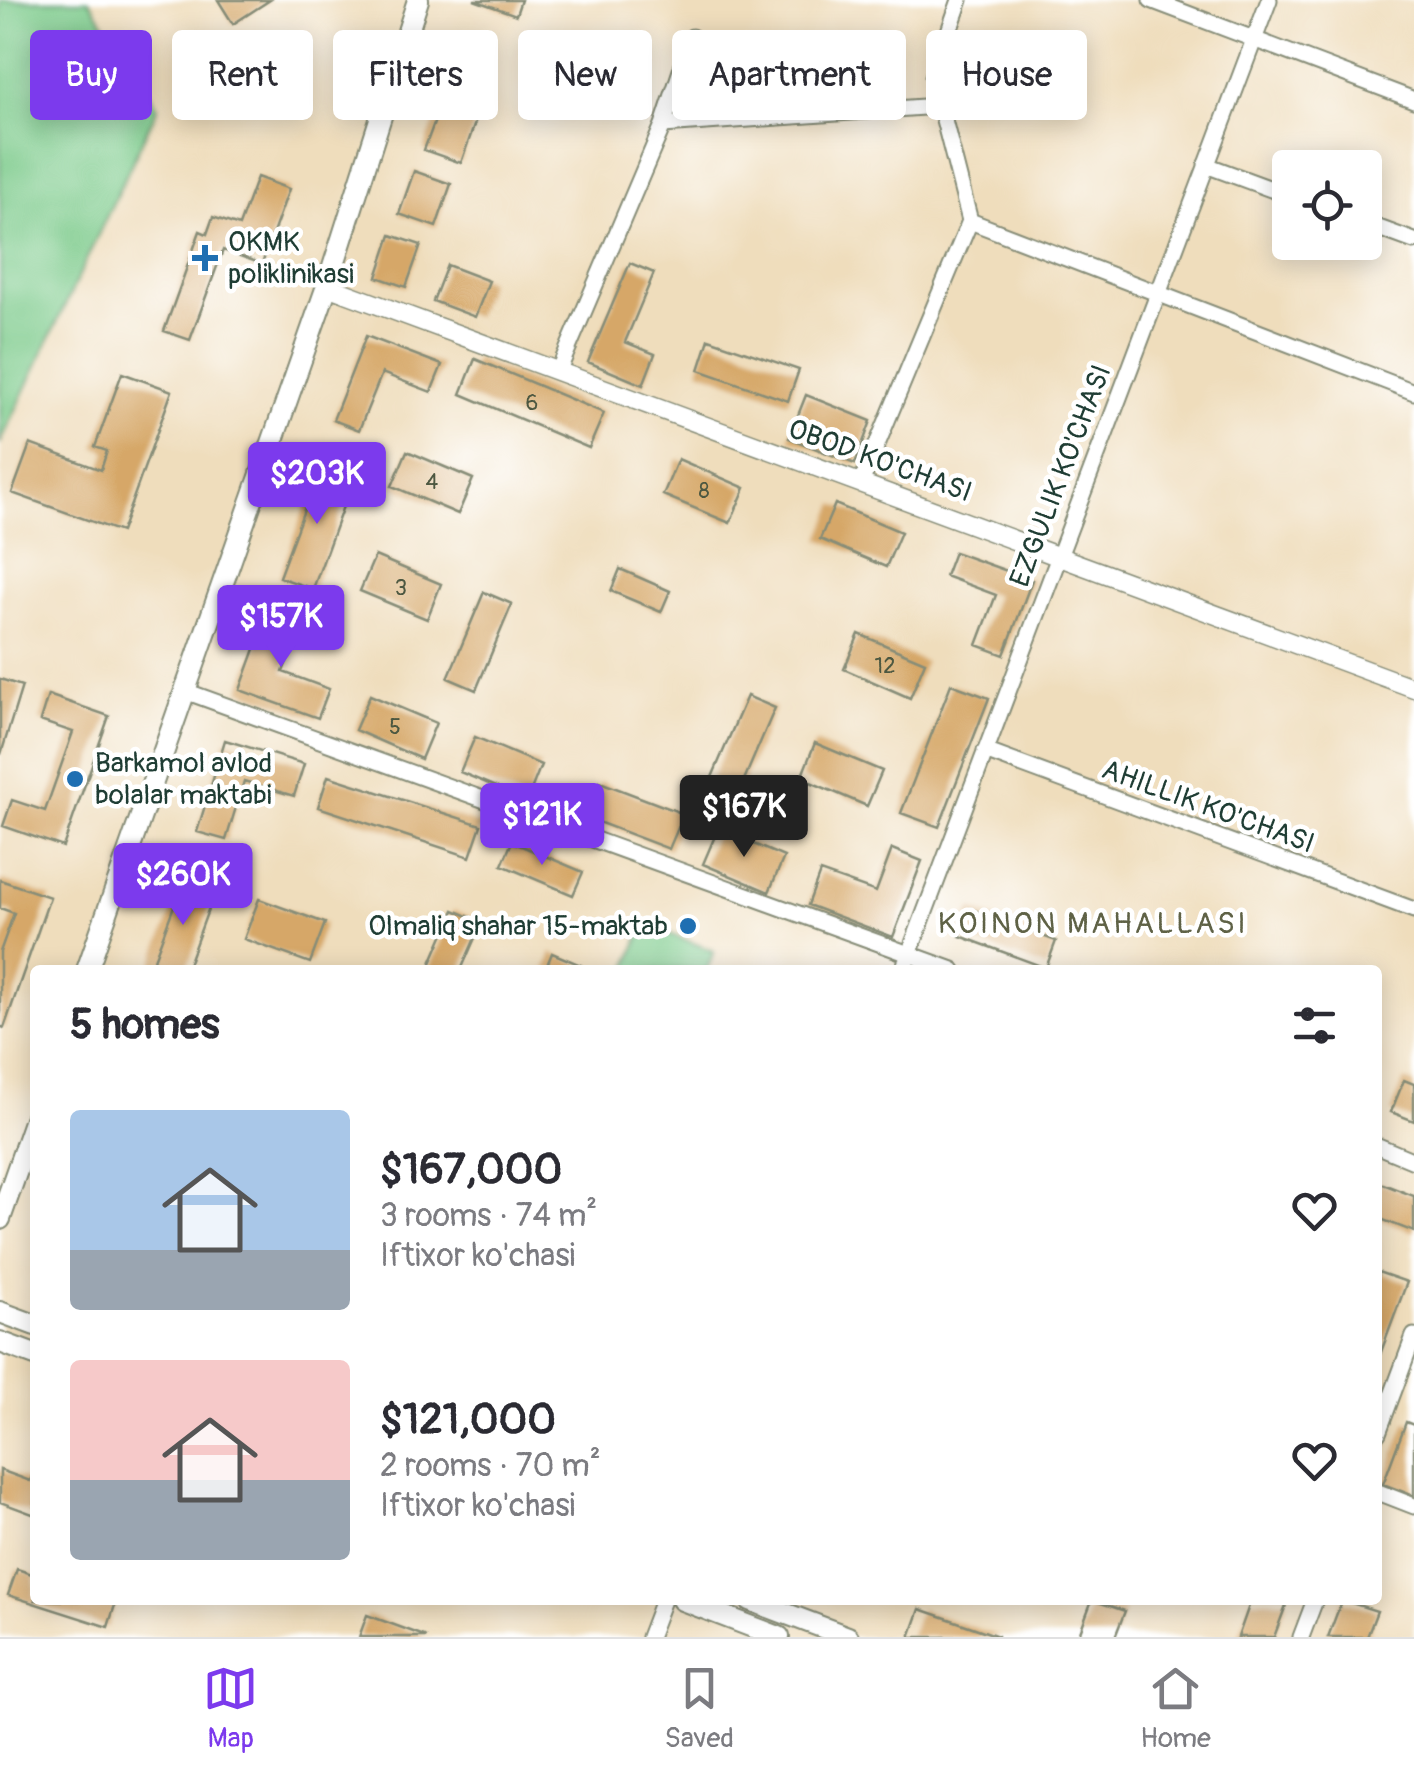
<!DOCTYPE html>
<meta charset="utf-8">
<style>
body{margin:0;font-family:Pangolin,sans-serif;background:#f7f7f7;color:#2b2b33;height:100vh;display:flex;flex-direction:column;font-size:38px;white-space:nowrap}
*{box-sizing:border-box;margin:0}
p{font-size:32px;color:#7c7c81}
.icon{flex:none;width:55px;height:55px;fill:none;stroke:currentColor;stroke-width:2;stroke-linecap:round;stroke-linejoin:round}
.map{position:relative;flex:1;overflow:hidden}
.sheet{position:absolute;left:30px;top:965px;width:1352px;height:640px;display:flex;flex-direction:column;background:#fff;border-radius:10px;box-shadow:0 5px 25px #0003}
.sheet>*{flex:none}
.top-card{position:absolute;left:30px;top:30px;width:1355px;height:90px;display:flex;gap:20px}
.fabs{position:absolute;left:1272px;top:150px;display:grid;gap:20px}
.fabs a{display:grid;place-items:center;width:110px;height:110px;border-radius:10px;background:#fff;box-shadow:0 5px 25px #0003;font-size:50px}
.price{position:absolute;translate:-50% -85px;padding:0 22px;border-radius:10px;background:#7c3aed;color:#fff;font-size:32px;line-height:65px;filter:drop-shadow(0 2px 5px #0008)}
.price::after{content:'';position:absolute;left:50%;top:60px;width:30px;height:22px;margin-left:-15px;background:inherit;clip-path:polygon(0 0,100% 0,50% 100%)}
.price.selected{background:#222;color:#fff}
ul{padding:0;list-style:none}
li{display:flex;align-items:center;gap:30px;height:250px;padding:0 40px}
li span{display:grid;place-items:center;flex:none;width:280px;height:200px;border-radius:10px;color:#555}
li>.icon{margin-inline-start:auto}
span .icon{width:120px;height:120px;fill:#fffc;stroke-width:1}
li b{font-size:42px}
h2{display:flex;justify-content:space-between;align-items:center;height:120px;padding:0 40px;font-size:42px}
.tag{padding:0 35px;border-radius:10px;background:#fff;box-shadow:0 5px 25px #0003;font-size:35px;line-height:90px}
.tag.selected{background:#7c3aed;color:#fff}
.tabs{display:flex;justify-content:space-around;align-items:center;height:140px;border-top:2px solid #e1e1e2;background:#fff;font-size:28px;color:#7c7c81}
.tabs a{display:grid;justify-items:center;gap:5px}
.tabs .selected{color:#7c3aed}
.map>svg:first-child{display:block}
.green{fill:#7bca8a;stroke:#4d845f;stroke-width:2.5}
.building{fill:#d6a768}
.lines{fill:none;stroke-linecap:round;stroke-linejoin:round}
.minor-casing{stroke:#878d78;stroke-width:19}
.tertiary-casing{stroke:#878d78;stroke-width:21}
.secondary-casing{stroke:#878d78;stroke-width:24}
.minor{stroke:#fff;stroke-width:15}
.tertiary{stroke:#fff;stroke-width:18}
.secondary{stroke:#fff;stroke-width:20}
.poi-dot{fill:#1f6fb2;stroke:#fff;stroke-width:4}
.labels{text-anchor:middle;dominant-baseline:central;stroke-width:9;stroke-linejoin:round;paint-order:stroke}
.number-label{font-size:22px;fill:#4d5841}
.poi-label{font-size:28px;fill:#1f3d34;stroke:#fff;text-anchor:start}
.street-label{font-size:28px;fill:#1f3d34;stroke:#fff}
.neighbourhood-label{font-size:30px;letter-spacing:2.5px;fill:#5f6246;stroke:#fff}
</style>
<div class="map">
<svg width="1414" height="1637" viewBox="0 0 1414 1637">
<rect width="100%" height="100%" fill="#fff"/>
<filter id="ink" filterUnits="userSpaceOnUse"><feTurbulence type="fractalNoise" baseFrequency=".01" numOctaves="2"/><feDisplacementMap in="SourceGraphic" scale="20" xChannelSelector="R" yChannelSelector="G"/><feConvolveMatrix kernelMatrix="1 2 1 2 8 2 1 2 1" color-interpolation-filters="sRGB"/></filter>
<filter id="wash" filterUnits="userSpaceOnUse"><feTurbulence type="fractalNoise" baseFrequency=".0048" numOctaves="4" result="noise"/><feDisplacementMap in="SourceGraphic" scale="40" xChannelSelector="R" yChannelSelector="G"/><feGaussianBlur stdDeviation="2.25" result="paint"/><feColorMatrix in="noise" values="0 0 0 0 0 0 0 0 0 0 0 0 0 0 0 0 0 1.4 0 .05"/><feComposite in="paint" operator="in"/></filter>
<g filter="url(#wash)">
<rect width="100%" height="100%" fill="#efddbc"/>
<path class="green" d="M0 0H89L158 107 0 444Z
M644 924 714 951 707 970H627Z"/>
<g id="blocks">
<path class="building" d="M218 0H270L233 24Z
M474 0H521L516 15Z
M440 107 476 120 461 163 424 150Z
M414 171 451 184 436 227 399 214Z
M257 177 289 189 262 264 223 250 190 340 164 331 200 231 207 234 213 217 239 226Z
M391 235 421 245 406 287 377 277Z
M630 263 654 273 625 342 655 354 643 385 588 362Z
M447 265 489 281 475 317 433 301Z
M366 336 442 365 431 392 382 373 359 430 333 420Z
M709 339 799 370 788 401 699 370Z
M475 359 604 413 589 448 461 394Z
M122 373 172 391 121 532 12 493 30 444 101 470 107 451 95 447Z
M806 395 871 421 855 464 789 438Z
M407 451 473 479 458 514 392 486Z
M678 459 745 488 730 523 663 495Z
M321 464 354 476 313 589 279 577Z
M835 504 901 532 886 567 820 539Z
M954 552 1032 580 1004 655 977 645 996 595 945 576Z
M375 556 441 584 427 619 360 591Z
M620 569 670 591 661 612 611 591Z
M484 592 512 604 476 690 448 678Z
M269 611 301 622 283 672 329 689 318 718 240 690Z
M859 634 925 662 910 698 844 669Z
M0 679 22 686 1 754H0Z
M951 684 989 698 939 827 901 813Z
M48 695 109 716 63 847 3 826 12 800 45 811 73 732 40 721Z
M370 695 436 723 421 759 355 730Z
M747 696 775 708 738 794 710 782Z
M475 737 541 765 527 800 460 772Z
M225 740 304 764 294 796 244 781 226 840 197 832Z
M815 743 882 771 867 806 801 778Z
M328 776 481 825 470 857 318 807Z
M600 782 684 814 669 849 585 817Z
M718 829 784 857 769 892 703 864Z
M512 842 583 872 573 895 502 865Z
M892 849 922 861 893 937 808 905 820 872 876 892Z
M184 879 215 891 186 970H150Z
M0 880 50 897 4 1028 0 1026V952L14 913 0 908Z
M259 899 325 923 310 963 244 939Z
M971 909 1056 941 1046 968 960 936Z
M454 910 482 922 461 970H428Z
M552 953 581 965 578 970H545Z
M1404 1080 1414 1084V1121L1391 1112Z
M1378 1182 1414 1196V1232L1378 1218Z
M1378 1272 1407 1282 1378 1360Z
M1406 1422 1414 1425V1496L1383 1484Z
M0 1470 30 1481 35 1470V1515L0 1502Z
M17 1569 35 1575V1600L116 1602 108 1627 8 1595Z
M1092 1600 1125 1611 1115 1637H1078Z
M1251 1600H1288L1274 1637H1238Z
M1342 1600 1377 1611 1367 1637H1328Z
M920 1609 998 1636V1637H910Z
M367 1615 427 1637H359Z"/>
</g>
</g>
<g filter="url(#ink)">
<use href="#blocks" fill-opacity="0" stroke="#878d78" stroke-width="2.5"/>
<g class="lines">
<g class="minor-casing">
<path id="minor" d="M960 0 933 77 970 221 1414 392
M1151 0 1414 100
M663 125 938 106
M1206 165 1290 196
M1365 223 1414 241
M558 372 663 125 692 37
M861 483 970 221
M185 691 953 970
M985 751 1414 910
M903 970 1269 0
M1378 1146 1414 1161
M1378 1433 1414 1336
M1378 1492 1414 1506
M649 1637 663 1600
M1301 1637 1315 1600"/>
</g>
<g class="tertiary-casing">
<path id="tertiary" d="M327 286 1414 688"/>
</g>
<g class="secondary-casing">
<path id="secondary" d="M87 970 327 286 418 0
M0 1219 35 1119
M0 1312 35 1325
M0 1342 35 1355
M682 1600 779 1637
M750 1600 848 1637"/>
</g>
<use href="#minor" class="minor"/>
<use href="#tertiary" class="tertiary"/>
<use href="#secondary" class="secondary"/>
</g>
</g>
<g class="poi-dot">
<path d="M200 243h10v10h10v10h-10v10h-10v-10h-10v-10h10z"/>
<circle cx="75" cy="779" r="10"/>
<circle cx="688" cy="926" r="10"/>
</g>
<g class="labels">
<g class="number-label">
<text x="532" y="403">6</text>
<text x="432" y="482">4</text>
<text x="704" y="491">8</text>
<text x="401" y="588">3</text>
<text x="885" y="666">12</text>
<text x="395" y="727">5</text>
</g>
<g class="poi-label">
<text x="228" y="242">OKMK<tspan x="228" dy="32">poliklinikasi</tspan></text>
<text x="95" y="763">Barkamol avlod<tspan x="95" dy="32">bolalar maktabi</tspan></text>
<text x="668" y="926" text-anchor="end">Olmaliq shahar 15-maktab</text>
</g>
<g class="street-label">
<text transform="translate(880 461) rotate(20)">OBOD KO'CHASI</text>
<text transform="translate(1061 476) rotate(-69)">EZGULIK KO'CHASI</text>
<text transform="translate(1208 807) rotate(20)">AHILLIK KO'CHASI</text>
</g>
<g class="neighbourhood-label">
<text x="1093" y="923">KOINON MAHALLASI</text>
</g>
</g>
</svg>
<div class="fabs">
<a><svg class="icon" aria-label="locate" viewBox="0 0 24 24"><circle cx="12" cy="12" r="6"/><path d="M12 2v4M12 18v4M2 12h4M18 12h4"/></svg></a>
</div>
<b class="price" style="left:317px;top:527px">$203K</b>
<b class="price" style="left:281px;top:670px">$157K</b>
<b class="price selected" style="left:744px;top:860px">$167K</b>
<b class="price" style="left:542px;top:868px">$121K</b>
<b class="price" style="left:183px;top:928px">$260K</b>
<div class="top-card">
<a class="tag selected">Buy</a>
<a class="tag">Rent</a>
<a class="tag">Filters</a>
<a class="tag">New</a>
<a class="tag">Apartment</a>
<a class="tag">House</a>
</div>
<section class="sheet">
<h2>5 homes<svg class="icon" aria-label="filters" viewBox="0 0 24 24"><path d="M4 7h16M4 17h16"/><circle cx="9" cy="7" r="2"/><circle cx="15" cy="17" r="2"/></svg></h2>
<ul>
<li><span style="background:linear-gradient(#a9c7e8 70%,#9aa5b1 0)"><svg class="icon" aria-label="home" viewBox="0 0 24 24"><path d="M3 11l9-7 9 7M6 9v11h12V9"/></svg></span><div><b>$167,000</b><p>3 rooms · 74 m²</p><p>Iftixor ko'chasi</p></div><svg class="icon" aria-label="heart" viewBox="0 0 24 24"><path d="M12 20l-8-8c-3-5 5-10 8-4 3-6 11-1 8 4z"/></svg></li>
<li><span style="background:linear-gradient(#f6c9c9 60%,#9aa5b1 0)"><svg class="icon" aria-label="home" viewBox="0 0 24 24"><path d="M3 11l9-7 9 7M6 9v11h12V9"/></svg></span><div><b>$121,000</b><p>2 rooms · 70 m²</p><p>Iftixor ko'chasi</p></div><svg class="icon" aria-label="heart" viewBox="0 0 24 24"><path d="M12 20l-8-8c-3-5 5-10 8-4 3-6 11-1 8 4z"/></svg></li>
</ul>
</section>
</div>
<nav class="tabs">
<a class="selected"><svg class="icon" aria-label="map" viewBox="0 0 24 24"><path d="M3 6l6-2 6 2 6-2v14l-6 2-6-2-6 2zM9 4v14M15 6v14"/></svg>Map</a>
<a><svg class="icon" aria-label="saved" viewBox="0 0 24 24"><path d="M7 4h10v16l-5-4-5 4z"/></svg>Saved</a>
<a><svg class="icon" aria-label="home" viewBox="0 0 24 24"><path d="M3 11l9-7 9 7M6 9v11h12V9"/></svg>Home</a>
</nav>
